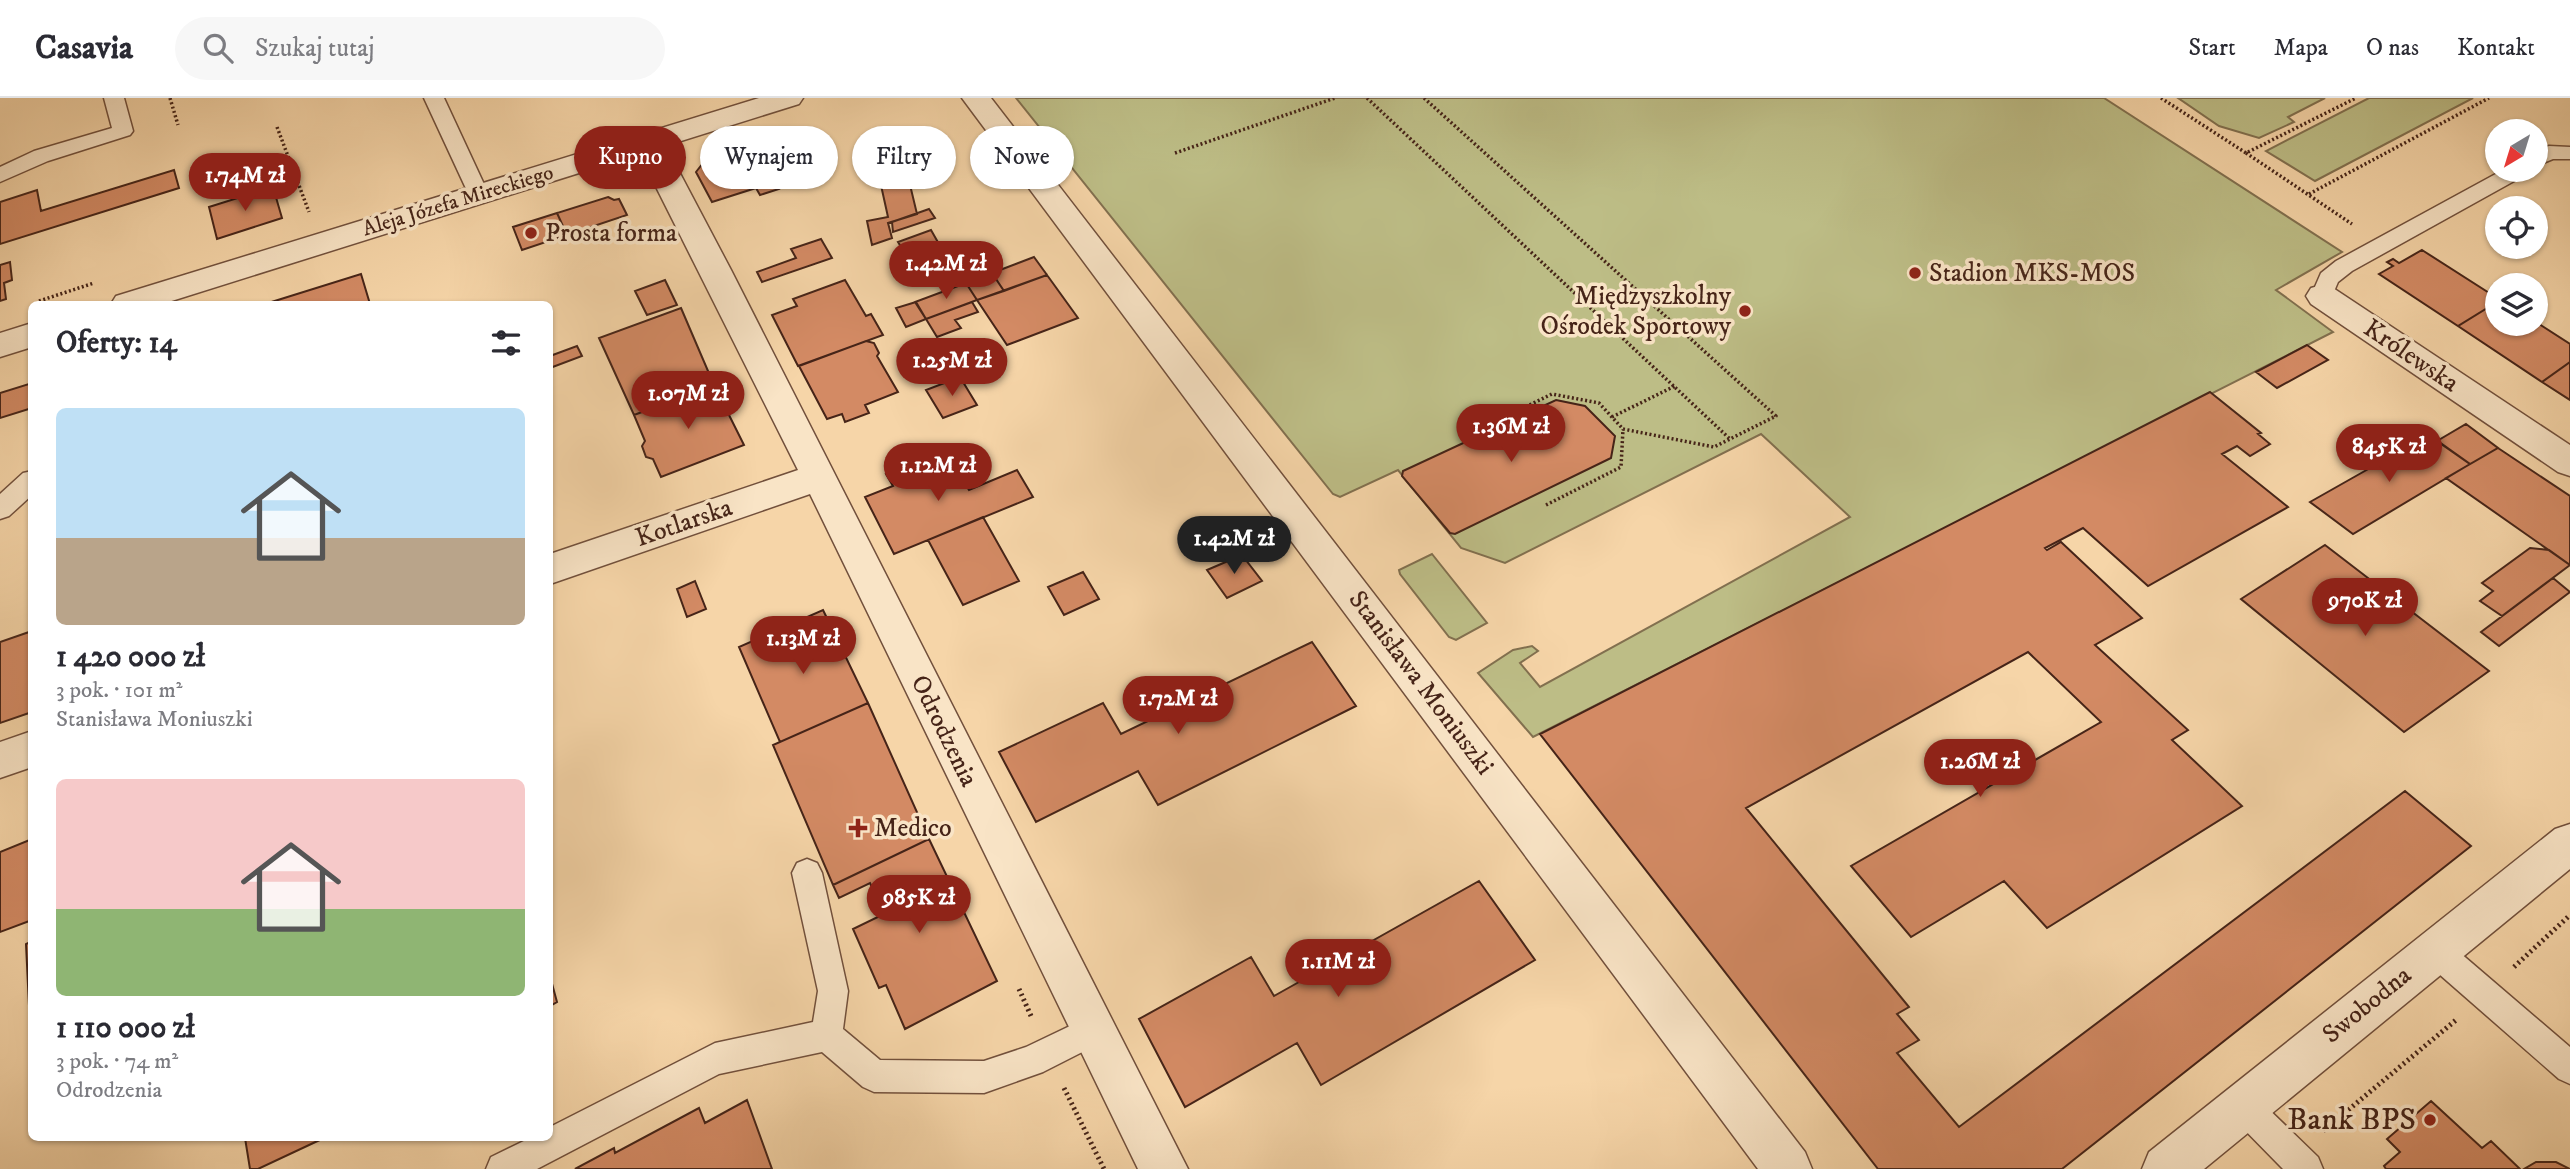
<!DOCTYPE html>
<html lang="pl">
<meta charset="utf-8">
<style>
body{margin:0;font-family:"IM FELL DW Pica",serif;background:#f7f7f7;color:#2b2b33;height:100vh;display:flex;flex-direction:column;font-size:26px;white-space:nowrap}
*{box-sizing:border-box;margin:0}
p{font-size:23px;color:#7c7c81}
.icon{flex:none;width:38px;height:38px;fill:none;stroke:currentColor;stroke-width:2;stroke-linecap:round;stroke-linejoin:round}
.map{position:relative;flex:1;overflow:hidden}
.sheet{position:absolute;left:28px;top:203px;width:525px;height:840px;display:flex;flex-direction:column;background:#fff;border-radius:10px;box-shadow:0 2px 5px #0004}
.sheet>*{flex:none}
.hud{position:absolute;left:574px;top:28px;width:665px;height:63px;display:flex;gap:14px}
.needle{width:46px;rotate:218deg}
.buttons{position:absolute;left:2485px;top:21px;display:grid;gap:14px}
.buttons a{display:grid;place-items:center;width:63px;height:63px;border-radius:50%;background:#fff;box-shadow:0 2px 5px #0004;font-size:35px}
.price{position:absolute;translate:-50% -60px;padding:0 16px;border-radius:24px;background:#8f2418;color:#fff;font-size:23px;line-height:46px;filter:drop-shadow(0 2px 4px #0008)}
.price::after{content:'';position:absolute;left:50%;top:42px;width:21px;height:16px;margin-left:-10px;background:inherit;clip-path:polygon(0 0,100% 0,50% 100%)}
.price.on{background:#222;color:#fff}
ul{padding:0;list-style:none}
li{display:grid;align-content:center;gap:14px;height:371px;padding:0 28px}
li span{display:grid;place-items:center;height:217px;border-radius:10px;color:#555}
li>.icon{margin-inline-start:auto}
span .icon{width:126px;height:126px;fill:#fffc;stroke-width:1}
li b{font-size:30px}
h2{display:flex;justify-content:space-between;align-items:center;height:84px;padding:0 28px;font-size:30px}
.pill{padding:0 24px;border-radius:32px;background:#fff;box-shadow:0 2px 5px #0004;font-size:24px;line-height:63px}
.pill.on{background:#8f2418;color:#fff}
header{display:flex;align-items:center;gap:42px;box-sizing:border-box;height:98px;padding:0 35px;background:#fff;border-bottom:2px solid #e1e1e2}
header strong{font-size:33px}
nav{display:flex;gap:38px;margin-inline-start:auto;font-size:24px}
.search{width:490px;height:63px;background:#f7f7f7;display:flex;align-items:center;gap:18px;box-sizing:border-box;padding:0 24px;border-radius:38px;color:#7c7c81;font-size:26px}
.map>svg:first-child{display:block}
.green{fill:#bdbd86;stroke:#82704f;stroke-width:2}
.building{fill:#d38a64;stroke:#462418;stroke-width:2}
.lines{fill:none;stroke-linecap:round;stroke-linejoin:round}
.service-casing{stroke:#72503c;stroke-width:3}
.minor-casing{stroke:#72503c;stroke-width:3}
.tertiary-casing{stroke:#72503c;stroke-width:3}
.path-far1{stroke:#462418;stroke-width:3.5;stroke-dasharray:2 2.5;stroke-linecap:butt}
.path{stroke:#462418;stroke-width:5;stroke-dasharray:2 3.5;stroke-linecap:butt}
.service{fill:#f9e4c6;fill-rule:evenodd}
.minor{fill:#f9e4c6;fill-rule:evenodd}
.tertiary{fill:#f9e4c6;fill-rule:evenodd}
.poi-dot{fill:#8f2418;stroke:#f9e4c6;stroke-width:2.5}
.labels{text-anchor:middle;dominant-baseline:central;stroke-width:7;stroke-linejoin:round;paint-order:stroke}
.far-street-label{font-size:21px;fill:#462418;stroke:#f9e4c6}
.poi-label{font-size:26px;fill:#462418;stroke:#f9e4c6;text-anchor:start}
.street-label{font-size:26px;fill:#462418;stroke:#f9e4c6}
.near-poi-label{font-size:32px;fill:#462418;stroke:#f9e4c6;text-anchor:end}
</style>
<header>
<strong>Casavia</strong>
<div class="search"><svg class="icon" aria-label="search" viewBox="0 0 24 24"><circle cx="10" cy="10" r="6"/><path d="M15 15l6 6"/></svg>Szukaj tutaj</div>
<nav><a>Start</a><a>Mapa</a><a>O nas</a><a>Kontakt</a></nav>
</header>
<div class="map">
<svg width="2570" height="1071" viewBox="0 0 2570 1071">
<rect width="100%" height="100%" fill="#f6d5a8"/>
<filter id="stains"><feTurbulence type="fractalNoise" baseFrequency=".00286" numOctaves="4"/><feColorMatrix values="0 0 0 0 .2 0 0 0 0 .09 0 0 0 0 .02 0 0 0 .5 -.17"/></filter>
<radialGradient id="worn" r=".72"><stop offset=".6" stop-color="#630" stop-opacity="0"/><stop offset="1" stop-color="#630" stop-opacity=".3"/></radialGradient>
<path class="green" d="M1016 0H2104L2342 154 2276 192 2333 234 1533 639 1478 575 1513 552 1532 548 1538 553 1520 565 1540 589 1850 419 1761 336 1505 465 1461 450 1398 372 1340 399 1333 396Z
M2178 0H2325L2288 19 2294 24 2259 40 2219 28Z
M2369 0H2473L2315 83 2266 53Z
M1432 456 1487 525 1456 542 1449 539 1400 476 1399 472Z"/>
<path class="building" d="M798 35 818 70 793 78 795 83 788 85 786 81 775 84 779 91 760 97 756 90 712 104 696 74 703 65Z
M900 45 917 116 888 125 892 140 872 147 867 123 888 119 873 51Z
M174 72 179 90 0 146V104L37 92 41 113Z
M273 89 282 120 217 141 209 109Z
M608 99 614 102 619 101 627 117 567 137 557 115Z
M929 111 935 120 893 134 892 124Z
M557 115 567 137 522 152 513 129Z
M931 132 944 155 912 166 898 144Z
M821 141 832 160 762 184 757 174 796 160 791 151Z
M2422 152 2497 200V204L2458 228 2379 176 2393 168 2387 164 2393 161 2399 165Z
M1034 159 1047 177 1004 193 992 175Z
M10 164 12 182 4 185 6 201 0 203V167Z
M992 175 1004 193 977 202 966 185Z
M361 176 370 206H265Z
M1047 177 1078 220 1007 247 977 202Z
M665 182 677 207 647 217 635 193Z
M845 182 866 218 871 216 883 237 798 268 772 217 797 208 793 201Z
M966 185 977 202 926 221 915 204Z
M916 204 926 221 906 229 896 210Z
M972 204 978 214 955 222 961 230 937 239 926 221Z
M2497 204V226L2536 224 2570 246V264L2542 284 2458 228Z
M681 210 714 287 634 317 599 240Z
M866 243 874 245 879 255 877 258 898 294 865 307 869 315 845 324 842 316 827 321 799 268Z
M2307 247 2328 262 2277 290 2256 274Z
M577 248 582 258 550 270V258Z
M2570 264V302L2542 284Z
M960 279 977 307 943 320 926 292Z
M32 285V310L0 320V295Z
M714 287 744 347 661 379 653 361 646 359 642 348 645 343 634 317Z
M2210 294 2261 335 2258 336 2270 346 2250 358 2237 348 2222 356 2288 409 2148 488 2083 430 2045 450 2047 452 2061 444 2142 520 2095 547 2188 632 2172 642 2242 708 2047 830 2004 783 1911 839 1851 768 2101 624 2028 554 1746 710 1909 909 1897 916 1919 942 1897 955 1959 1029 2405 693 2471 748 2062 1071H1878L1540 636Z
M1556 302 1585 308 1615 338 1611 360 1455 436 1450 435 1402 378 1403 373Z
M2466 326 2498 350 2470 366 2437 343Z
M2435 341 2470 366 2353 436 2310 404 2393 357 2384 351 2398 342 2414 353Z
M2498 350 2570 398V467L2446 380Z
M952 363 969 392 1017 372 1033 399 894 456 865 399 893 388 886 376 918 364 924 375Z
M983 419 1019 483 963 507 928 442Z
M2325 447 2489 573 2404 634 2241 501Z
M2530 450 2549 452 2570 467 2502 518 2480 503 2493 493 2482 485Z
M1242 457 1262 483 1227 500 1207 472Z
M1083 474 1099 501 1064 517 1048 489Z
M2553 480 2570 494 2499 548 2481 534Z
M695 483 706 511 687 519 677 491Z
M823 512 868 605 780 644 739 549Z
M32 533V614L0 625V544Z
M1312 544 1356 608 1158 707 1138 673 1036 724 999 654 1103 605 1121 636Z
M868 605 929 741 833 787 773 647Z
M32 741V822L0 834V754Z
M929 741 997 883 905 931 886 887 879 890 853 831 884 816 870 785 839 800 833 787Z
M1479 783 1535 862 1321 987 1297 945 1185 1009 1139 921 1251 859 1274 898Z
M32 843V927L30 928 26 846Z
M551 882 557 904 550 908V883Z
M747 1002 772 1071H575L614 1050 615 1055 699 1010 705 1025Z
M2431 1003 2482 1050 2491 1043 2520 1071H2386L2384 1068 2400 1054 2387 1041Z
M245 1040H324L258 1071H250Z
M2536 1064H2556L2570 1071H2524Z"/>
<g class="lines">
<g class="service-casing">
<path id="service" d="M104 0H124L133 33 130 37 48 63 0 84V69L34 53 112 30Z
M424 0H444L489 97 486 102H472L469 97Z
M2549 48 2570 49V61H2553L2536 68V53Z
M2503 72H2528L2525 77 2352 173 2338 184 2330 203 2322 206 2314 203 2311 198 2321 175 2336 163Z
M32 373V397L9 418 0 421V396L23 375Z
M807 761 817 765 822 775 848 893 843 931 880 962 984 963 1026 949 1093 917 1104 921 1109 932 1104 943 1043 974 984 995 874 994 863 989 822 954 719 976 537 1071H486L491 1059 530 1040H550V1029L715 945 813 924 818 893 792 775 797 765Z
M2434 838 2445 842 2570 949V986L2559 981 2423 862 2419 852 2423 842Z
M2243 992 2254 997 2318 1059 2323 1071H2283L2232 1019 2227 1008 2232 997Z"/>
</g>
<g class="minor-casing">
<path id="minor" d="M962 0H991L1805 1054 1812 1071H1758Z
M649 36 659 38 664 45 731 172 1188 1071H1138L810 396 550 486V456L798 372 634 45 639 38Z
M2322 187 2333 190 2570 347V378L2558 374 2311 206 2306 198 2311 190Z
M32 633V669L0 680V644Z
M2570 726V771L2204 1071H2142L2149 1054 2555 731Z"/>
</g>
<g class="tertiary-casing">
<path id="tertiary" d="M759 0H803L799 6 162 206H111L116 198Z
M32 225V249L0 259V235Z"/>
</g>
<path class="path-far1" d="M170 0 178 27
M1367 0 1730 341
M1424 0 1776 318 1714 349 1623 331 1599 305 1552 296 1482 330
M2161 0 2246 55 2356 0
M277 29 309 114
M1175 55 1335 0
M2246 55 2352 126
M2309 96 2489 0
M39 203 94 185
M55 206H67
M1612 319 1675 288
M1546 407 1621 369 1623 331"/>
<path class="path" d="M2514 869 2570 817
M1019 891 1031 918
M1064 990 1104 1071
M2323 1033 2456 922"/>
<use href="#service" class="service"/>
<use href="#minor" class="minor"/>
<use href="#tertiary" class="tertiary"/>
</g>
<g class="poi-dot">
<circle cx="531" cy="135" r="7"/>
<circle cx="1915" cy="175" r="7"/>
<circle cx="1745" cy="213" r="7"/>
<path d="M854.5 719.5h7v7h7v7h-7v7h-7v-7h-7v-7h7z"/>
<circle cx="2430" cy="1022" r="7"/>
</g>
<g class="labels">
<g class="far-street-label">
<text transform="translate(458 103) rotate(-17)">Aleja Józefa Mireckiego</text>
</g>
<g class="poi-label">
<text x="545" y="135">Prosta forma</text>
<text x="1929" y="175">Stadion MKS-MOS</text>
<text x="1731" y="198" text-anchor="end">Międzyszkolny<tspan x="1731" dy="30">Ośrodek Sportowy</tspan></text>
<text x="874" y="730">Medico</text>
</g>
<g class="street-label">
<text transform="translate(2411 258) rotate(34)">Królewska</text>
<text transform="translate(684 425) rotate(-19)">Kotlarska</text>
<text transform="translate(1421 585) rotate(53)">Stanisława Moniuszki</text>
<text transform="translate(944 633) rotate(64)">Odrodzenia</text>
<text transform="translate(2367 907) rotate(-39)">Swobodna</text>
</g>
<g class="near-poi-label">
<text x="2416" y="1022">Bank BPS</text>
</g>
</g>
<rect width="100%" height="100%" filter="url(#stains)"/>
<rect width="100%" height="100%" fill="url(#worn)"/>
</svg>
<div class="buttons">
<a><svg class="needle" viewBox="-14 -14 28 28"><path d="M0-13l5 13h-10z" fill="#e53935"/><path d="M0 13l5-13h-10z" fill="#7c7c81"/></svg></a>
<a><svg class="icon" aria-label="locate" viewBox="0 0 24 24"><circle cx="12" cy="12" r="6"/><path d="M12 2v4M12 18v4M2 12h4M18 12h4"/></svg></a>
<a><svg class="icon" aria-label="layers" viewBox="0 0 24 24"><path d="M12 4l9 5-9 5-9-5zM3 14l9 5 9-5"/></svg></a>
</div>
<b class="price" style="left:245px;top:115px">1.74M zł</b>
<b class="price" style="left:946px;top:203px">1.42M zł</b>
<b class="price" style="left:952px;top:300px">1.25M zł</b>
<b class="price" style="left:688px;top:333px">1.07M zł</b>
<b class="price" style="left:1511px;top:366px">1.36M zł</b>
<b class="price" style="left:2389px;top:386px">845K zł</b>
<b class="price" style="left:938px;top:405px">1.12M zł</b>
<b class="price on" style="left:1234px;top:478px">1.42M zł</b>
<b class="price" style="left:2365px;top:540px">970K zł</b>
<b class="price" style="left:803px;top:578px">1.13M zł</b>
<b class="price" style="left:1178px;top:638px">1.72M zł</b>
<b class="price" style="left:1980px;top:701px">1.26M zł</b>
<b class="price" style="left:919px;top:837px">985K zł</b>
<b class="price" style="left:1338px;top:901px">1.11M zł</b>
<div class="hud">
<a class="pill on">Kupno</a>
<a class="pill">Wynajem</a>
<a class="pill">Filtry</a>
<a class="pill">Nowe</a>
</div>
<section class="sheet">
<h2>Oferty: 14<svg class="icon" aria-label="filters" viewBox="0 0 24 24"><path d="M4 7h16M4 17h16"/><circle cx="9" cy="7" r="2"/><circle cx="15" cy="17" r="2"/></svg></h2>
<ul>
<li><span style="background:linear-gradient(#bfe0f5 60%,#b9a48a 0)"><svg class="icon" aria-label="home" viewBox="0 0 24 24"><path d="M3 11l9-7 9 7M6 9v11h12V9"/></svg></span><div><b>1 420 000 zł</b><p>3 pok. · 101 m²</p><p>Stanisława Moniuszki</p></div></li>
<li><span style="background:linear-gradient(#f6c9c9 60%,#8fb573 0)"><svg class="icon" aria-label="home" viewBox="0 0 24 24"><path d="M3 11l9-7 9 7M6 9v11h12V9"/></svg></span><div><b>1 110 000 zł</b><p>3 pok. · 74 m²</p><p>Odrodzenia</p></div></li>
</ul>
</section>
</div>
